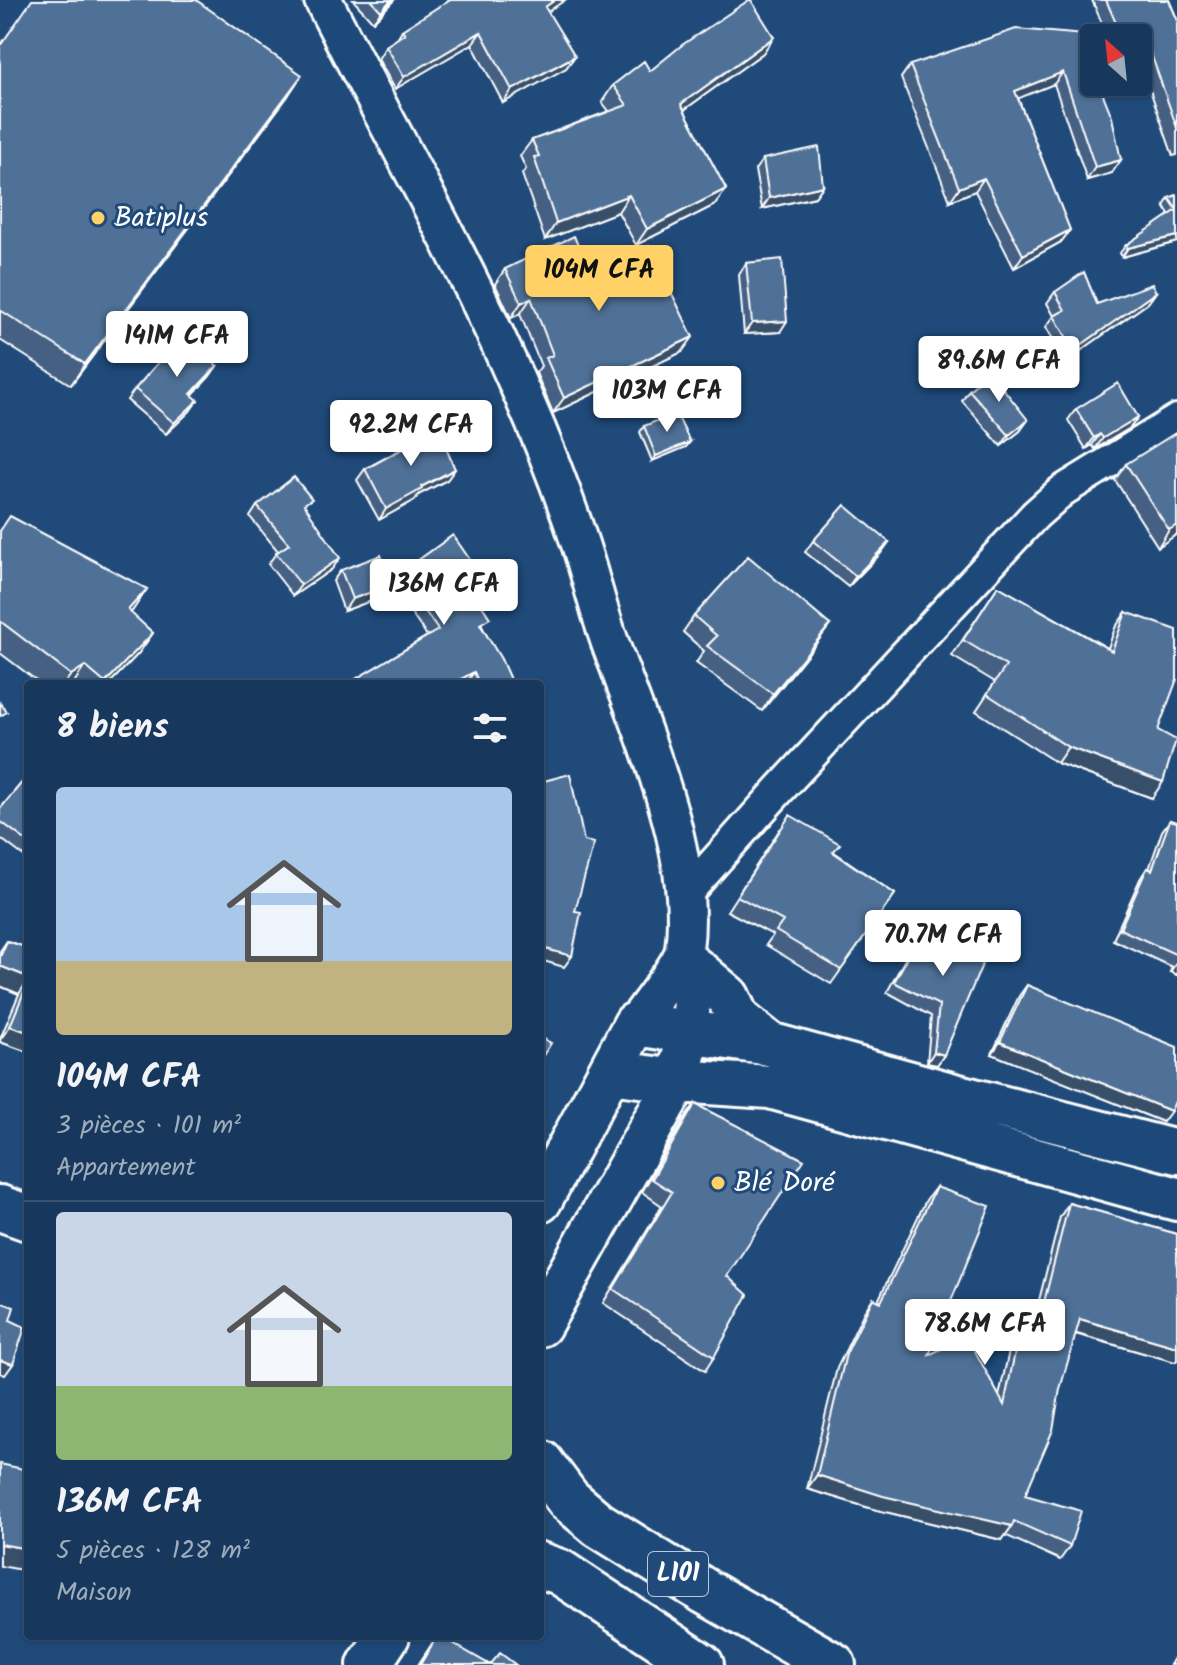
<!DOCTYPE html>
<html lang="fr">
<meta charset="utf-8">
<style>
body{margin:0;font-family:Kalam,sans-serif;background:#203f62;color:#f1f3f6;height:100vh;display:flex;flex-direction:column;font-size:30px;white-space:nowrap}
*{box-sizing:border-box;margin:0}
p{font-size:26px;color:#9eacbb}
.icon{flex:none;width:44px;height:44px;fill:none;stroke:currentColor;stroke-width:2;stroke-linecap:round;stroke-linejoin:round}
.map{position:relative;flex:1;overflow:hidden}
.drawer{position:absolute;left:24px;top:680px;width:520px;height:960px;display:flex;flex-direction:column;background:#17385c;border-radius:8px;box-shadow:0 2px 6px #0004,0 0 0 2px #365272}
.drawer>*{flex:none}
.needle{width:52px;rotate:333deg}
.controls{position:absolute;left:1080px;top:24px;display:grid;gap:16px}
.controls a{display:grid;place-items:center;width:72px;height:72px;border-radius:8px;background:#17385c;box-shadow:0 2px 6px #0004,0 0 0 2px #365272;font-size:40px}
.price{position:absolute;translate:-50% -68px;padding:0 18px;border-radius:8px;background:#fff;color:#222;font-size:26px;line-height:52px;filter:drop-shadow(0 2px 4px #0008)}
.price::after{content:'';position:absolute;left:50%;top:48px;width:24px;height:18px;margin-left:-12px;background:inherit;clip-path:polygon(0 0,100% 0,50% 100%)}
.price.active{background:#ffd166;color:#111}
ul{padding:0;list-style:none}
li{display:grid;align-content:center;gap:16px;height:424px;padding:0 32px}
li+li{border-top:2px solid #365272}
li span{display:grid;place-items:center;height:248px;border-radius:8px;color:#555}
li>.icon{margin-inline-start:auto}
span .icon{width:144px;height:144px;fill:#fffc;stroke-width:1}
li b{font-size:34px}
h2{display:flex;justify-content:space-between;align-items:center;height:96px;padding:0 32px;font-size:34px}
.map>svg:first-child{display:block}
.lines{fill:none;stroke-linecap:round;stroke-linejoin:round}
.minor-casing{stroke:#fff;stroke-width:36}
.tertiary-casing{stroke:#fff;stroke-width:42}
.secondary-casing{stroke:#fff;stroke-width:48}
.primary-casing{stroke:#fff;stroke-width:50}
.minor{stroke:#1f4a7a;stroke-width:30}
.tertiary{stroke:#1f4a7a;stroke-width:36}
.secondary{stroke:#1f4a7a;stroke-width:42}
.primary{stroke:#1f4a7a;stroke-width:44}
.wall{fill:#456182;stroke:#fff;stroke-width:2}
.shaded-wall{fill:#384f6a;stroke:#fff;stroke-width:2}
.building{fill:#507197;stroke:#fff;stroke-width:2}
.poi-dot{fill:#ffd166;stroke:#1f4a7a;stroke-width:3}
.labels{text-anchor:middle;dominant-baseline:central;stroke-width:6;stroke-linejoin:round;paint-order:stroke}
.shield{fill:#1f4a7a;stroke:#bcc9d7;stroke-width:2}
.shield-label{font-size:26px;font-weight:bold;fill:#fff}
.poi-label{font-size:28px;fill:#fff;stroke:#1f4a7a;text-anchor:start}
</style>
<div class="map">
<svg width="1177" height="1665" viewBox="0 0 1177 1665">
<rect width="100%" height="100%" fill="#1f4a7a"/>
<filter id="ink" filterUnits="userSpaceOnUse"><feTurbulence type="fractalNoise" baseFrequency=".0125" numOctaves="2"/><feDisplacementMap in="SourceGraphic" scale="16" xChannelSelector="R" yChannelSelector="G"/><feConvolveMatrix kernelMatrix="1 2 1 2 8 2 1 2 1" color-interpolation-filters="sRGB"/></filter>
<g filter="url(#ink)">
<g class="lines">
<g class="minor-casing">
<path id="minor" d="M685 895 780 789 1035 515 1062 491 1177 420"/>
</g>
<g class="tertiary-casing">
<path id="tertiary" d="M323 0C390 131 464 259 522 394 544 444 564 495 581 547 592 581 600 617 613 651 644 737 697 857 684 949 682 963 645 1010 635 1024
M684 952 695 969 689 1034"/>
</g>
<g class="secondary-casing">
<path id="secondary" d="M695 969 728 997 738 1019 769 1044
M610 1072 677 1081 770 1087 1177 1199
M540 1201 635 1024 769 1044 954 1095 1177 1152
M540 1325 677 1081 684 1055
M369 1665 388 1636"/>
</g>
<g class="primary-casing">
<path id="primary" d="M0 1208 28 1218
M541 1463 568 1499 599 1525 706 1592 833 1665
M540 1565 560 1572 701 1665"/>
</g>
<use href="#minor" class="minor"/>
<use href="#tertiary" class="tertiary"/>
<use href="#secondary" class="secondary"/>
<use href="#primary" class="primary"/>
</g>
<path class="wall" d="M353 0H394L373 22Z
M1092 0H1169L1177 19V155L1173 156 1140 61 1138 38 1094 82 1112 173 1087 180 1054 84 1018 98 1070 230 1061 242 1014 268 975 191 950 201 901 78 910 65 1085 35 1104 28Z
M547 12 575 56 566 68 503 103 472 44 395 89 378 59 386 46 396 40 402 30Z
M0 46 288 96 71 385 0 340Z
M763 53 684 110 726 189 715 205 636 245 618 212 545 240 522 174 526 169 520 156 532 140 609 111 602 102 613 85 650 71Z
M763 159 823 186 815 197 762 209 755 170Z
M1177 195V242L1122 257 1120 253 1126 245 1170 216 1164 206 1169 198Z
M746 263 780 332 744 334 739 275Z
M505 269 591 277 682 352 553 413 536 373 541 366 520 314 511 318 495 284Z
M1055 292 1097 304 1156 292 1148 303 1066 361 1046 327 1054 316 1047 303Z
M217 366 209 377 192 395 190 411 166 434 127 400 135 389Z
M969 390 1028 420 1020 431 1001 446 962 401Z
M1076 409 1138 417 1130 428 1095 449 1092 445 1086 449 1068 420Z
M644 426 690 442 686 447 652 461 640 432Z
M405 444 455 469 447 480 418 495 415 500 379 520 357 480 365 469 400 450Z
M1126 464 1177 534 1158 547 1115 480Z
M257 506 306 507 332 569 293 596 268 564 278 551 250 517Z
M0 531 147 589 130 613 153 633 138 654 109 684H41L0 653Z
M813 541 889 542 881 553 848 587 805 552Z
M341 570 391 584 399 574 473 587 471 588 483 628 512 684H348L427 636 391 585 384 596 344 611 333 581Z
M998 586 1108 648 1115 628 1126 612 1158 730 1152 798 1057 763 976 711 995 682 952 656Z
M694 616 830 625 818 641 762 711 696 663 704 651 683 632Z
M28 775V854L25 857 0 838V809Z
M1170 820 1177 822V975L1170 972 1172 967 1113 940 1140 879 1147 868 1149 869 1162 831Z
M780 829 834 852 895 894 831 984 766 945 773 935 727 911Z
M940 927 944 1055 937 1065 927 1063 931 1016 887 992 915 941 923 930 934 936Z
M7 941 28 948V1052L0 1042V1039L19 994 0 986V951Z
M1027 985 1163 1122 992 1054 1019 996Z
M695 1104 727 1276 714 1357 705 1371 603 1303 662 1206 642 1192 685 1118Z
M936 1187 929 1355 999 1396 1009 1351 1018 1338 1029 1340 1060 1217 1069 1203 1177 1234V1360L1175 1362 1075 1334 1025 1495 1070 1546 1060 1560 1005 1535 1002 1540 873 1509 807 1489 837 1368 864 1312 873 1298 878 1301 926 1200Z
M437 1636 490 1665H418Z"/>
<path class="shaded-wall" d="M391 0H394L373 22 381 11Z
M555 0H565L536 20 545 7Z
M481 32 472 44 395 89 404 77Z
M774 37 763 53 670 120 681 104Z
M1149 48 1140 61 1138 62V53Z
M575 56 566 68 503 103 512 90Z
M1063 72 1054 84 1007 103 1015 91Z
M302 75 288 96 71 385 85 364Z
M1121 160 1112 173 1087 180 1095 167Z
M984 178 975 191 950 201 959 188Z
M823 186 815 197 762 209 769 198Z
M726 189 715 205 636 245 647 229Z
M629 195 618 212 545 240 556 223Z
M1070 230 1061 242 1014 268 1023 255Z
M1177 236V242L1122 257 1128 248Z
M1156 292 1148 303 1066 361 1074 350Z
M531 298 520 314 511 318 521 303Z
M787 321 780 332 744 334 752 323Z
M693 337 682 352 553 413 564 398Z
M217 366 209 377 183 405 191 394Z
M198 400 190 411 166 434 174 423Z
M1138 417 1130 428 1095 449 1103 438Z
M1028 420 1020 431 1001 446 1009 435Z
M1100 434 1092 445 1086 449 1094 438Z
M690 442 686 447 652 461 656 456Z
M455 469 447 480 418 495 415 500 379 520 386 509 421 487Z
M1177 525V534L1158 547 1169 530Z
M889 542 881 553 848 587 856 576Z
M340 558 332 569 293 596 301 585Z
M481 576 473 587 461 595 468 584Z
M391 585 384 596 344 611 352 599Z
M147 589 133 610 113 631 128 610Z
M830 625 818 641 762 711 773 694Z
M153 633 138 654 109 684H104Z
M85 666 73 684H64L71 675Z
M474 672 466 683 452 684Z
M1068 747 1163 782 1152 798 1057 763Z
M546 949 572 956 564 967 540 960Z
M1177 962V975L1170 972Z
M0 966 28 977V980L19 994 0 986Z
M10 1026 28 1032V1052L0 1042V1040Z
M1000 1042 1171 1111 1163 1122 992 1054Z
M934 1052 944 1055 937 1065 927 1063Z
M1080 1319 1177 1347V1360L1175 1362 1070 1332Z
M0 1360 13 1364 5 1375 0 1373Z
M817 1475 1012 1526 1002 1540 873 1509 807 1489Z
M0 1544 28 1549V1571L0 1566Z"/>
<path class="building" d="M32 0H196L302 75 85 364 0 310V46Z
M371 0H391L381 11Z
M449 0H555L545 7 575 56 512 90 481 32 404 77 386 46 405 33 402 30Z
M749 0H751L774 37 681 104 726 189 647 229 629 195 556 223 534 157 539 156 532 140 627 105 613 85 644 61 650 71 682 45Z
M1106 0H1169L1177 19V128L1149 48 1138 53V38H1094V82H1098L1112 117 1121 160 1095 167 1063 72 1015 91 1070 230 1023 255 984 178 959 188 910 65 1016 29 1085 35 1116 23Z
M819 147 823 186 769 198 763 159Z
M1177 195V210L1169 198Z
M1177 210V236L1128 248 1126 245Z
M574 236 591 277 649 246 693 337 564 398 546 358 553 355 531 298 521 303 505 269Z
M782 259 787 321 752 323 746 263Z
M1084 272 1097 304 1152 284 1156 292 1074 350 1054 316 1065 310 1055 292Z
M184 333 217 366 191 394 198 400 174 423 135 389Z
M990 372 1028 420 1009 435 969 390Z
M1118 383 1138 417 1103 438 1100 434 1094 438 1076 409Z
M676 413 690 442 656 456 644 426Z
M437 427 455 469 421 487 422 489 386 509 365 469 406 447 405 444Z
M1177 432V525L1169 530 1126 464Z
M294 477 312 499 304 504 340 558 301 585 276 553 289 544 257 506Z
M845 505 889 542 856 576 813 541Z
M10 516 147 589 128 610 153 633 105 683 85 666 71 675 0 621V531Z
M453 535 481 576 468 584 490 618 480 624 501 659 512 684H479L474 672 452 684H350L349 683 438 630 399 574Z
M381 555 391 585 352 599 341 570Z
M748 556 830 625 773 694 707 646 717 636 694 616Z
M998 586 1112 651 1126 612 1177 630V679L1158 730 1176 740 1163 782 1068 747 987 694 1006 666 963 640Z
M0 703 7 712 0 716Z
M570 774 584 841 594 843 575 911 581 912 572 956 546 949 540 975V832H542L540 826V782Z
M28 775V842L0 821V809Z
M790 815 840 844 833 852 895 894 841 970 776 931 783 921 737 896Z
M1170 820 1177 822V955L1120 929 1147 868 1152 870Z
M940 927 987 953 944 1055 934 1052 939 1005 894 982 923 930 937 938Z
M7 941 28 948V977L0 966V957Z
M28 982V1032L10 1026Z
M1027 985 1177 1047V1097L1171 1111 1000 1042Z
M540 1037 551 1043 540 1061Z
M695 1104 804 1160 727 1276 748 1295 714 1357 613 1289 672 1192 652 1179Z
M936 1187 990 1206 929 1355 967 1336 1004 1405 1018 1338 1034 1342 1069 1203 1177 1234V1347L1080 1319 1060 1389 1053 1430 1025 1495 1081 1511 1070 1546 1014 1521 1012 1526 883 1496 817 1475 846 1354 873 1298 881 1302Z
M0 1302 14 1307 10 1320 25 1327 13 1364 0 1360Z
M0 1464 28 1470V1549L0 1544Z
M437 1636H440L490 1665H420Z
M500 1653 516 1665H490Z
M1177 1653V1665H1170Z"/>
</g>
<g class="poi-dot">
<circle cx="98" cy="218" r="8"/>
<circle cx="718" cy="1183" r="8"/>
</g>
<g class="labels">
<rect class="shield" x="648" y="1552" width="60" height="44" rx="6"/>
<g class="shield-label">
<text x="678" y="1574">L101</text>
</g>
<g class="poi-label">
<text x="114" y="218">Batiplus</text>
<text x="734" y="1183">Blé Doré</text>
</g>
</g>
</svg>
<div class="controls">
<a><svg class="needle" viewBox="-14 -14 28 28"><path d="M0-13l5 13h-10z" fill="#e53935"/><path d="M0 13l5-13h-10z" fill="#9eacbb"/></svg></a>
</div>
<b class="price active" style="left:599px;top:313px">104M CFA</b>
<b class="price" style="left:177px;top:379px">141M CFA</b>
<b class="price" style="left:999px;top:404px">89.6M CFA</b>
<b class="price" style="left:667px;top:434px">103M CFA</b>
<b class="price" style="left:411px;top:468px">92.2M CFA</b>
<b class="price" style="left:444px;top:627px">136M CFA</b>
<b class="price" style="left:943px;top:978px">70.7M CFA</b>
<b class="price" style="left:985px;top:1367px">78.6M CFA</b>
<section class="drawer">
<h2>8 biens<svg class="icon" aria-label="filters" viewBox="0 0 24 24"><path d="M4 7h16M4 17h16"/><circle cx="9" cy="7" r="2"/><circle cx="15" cy="17" r="2"/></svg></h2>
<ul>
<li><span style="background:linear-gradient(#a9c7e8 70%,#c2b280 0)"><svg class="icon" aria-label="home" viewBox="0 0 24 24"><path d="M3 11l9-7 9 7M6 9v11h12V9"/></svg></span><div><b>104M CFA</b><p>3 pièces · 101 m²</p><p>Appartement</p></div></li>
<li><span style="background:linear-gradient(#c9d6e8 70%,#8fb573 0)"><svg class="icon" aria-label="home" viewBox="0 0 24 24"><path d="M3 11l9-7 9 7M6 9v11h12V9"/></svg></span><div><b>136M CFA</b><p>5 pièces · 128 m²</p><p>Maison</p></div></li>
</ul>
</section>
</div>
